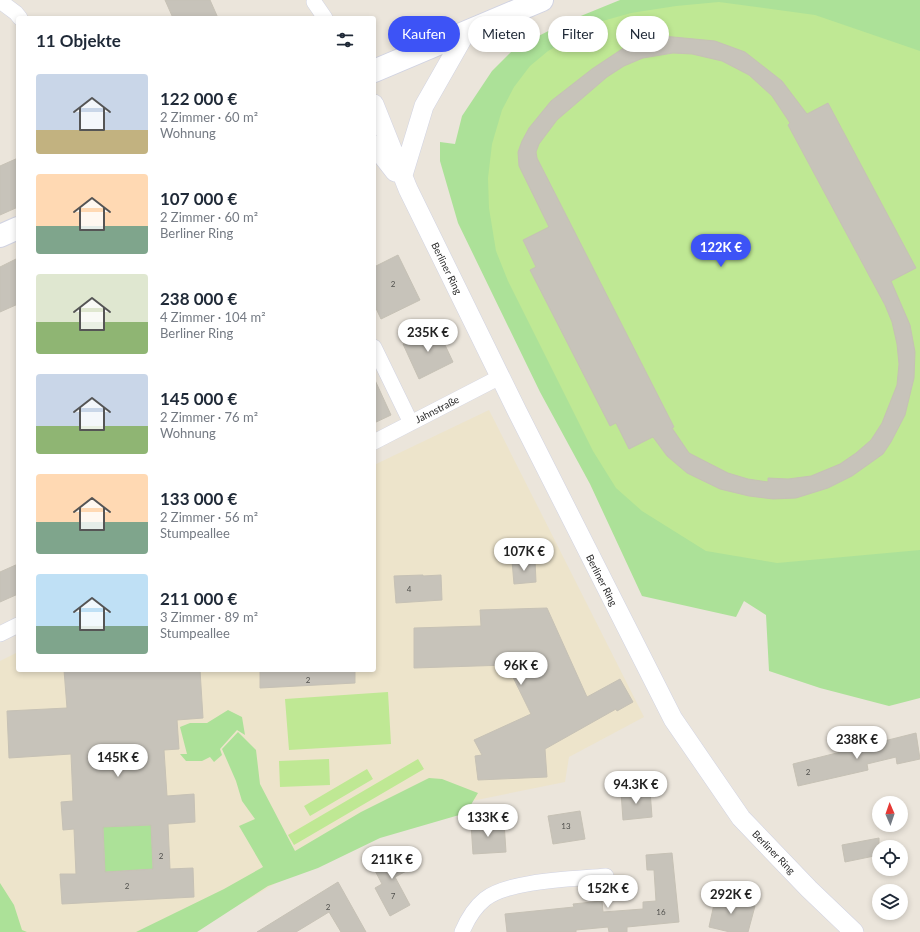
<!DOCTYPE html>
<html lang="de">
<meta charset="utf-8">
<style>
body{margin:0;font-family:Lato,sans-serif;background:#f2f2f3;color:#1f2937;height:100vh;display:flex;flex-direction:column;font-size:15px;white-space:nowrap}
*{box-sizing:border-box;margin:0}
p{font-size:13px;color:#747a83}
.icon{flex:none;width:22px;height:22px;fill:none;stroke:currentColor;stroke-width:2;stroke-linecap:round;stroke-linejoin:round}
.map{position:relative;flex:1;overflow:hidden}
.side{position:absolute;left:16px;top:16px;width:360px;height:656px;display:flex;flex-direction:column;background:#fff;border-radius:4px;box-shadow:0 2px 6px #0003}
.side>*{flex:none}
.banner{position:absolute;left:388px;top:16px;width:380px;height:36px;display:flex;gap:8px}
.needle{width:26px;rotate:358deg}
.fabs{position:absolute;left:872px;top:796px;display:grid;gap:8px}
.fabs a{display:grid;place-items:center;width:36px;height:36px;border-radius:50%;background:#fff;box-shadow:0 2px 6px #0003;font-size:20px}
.price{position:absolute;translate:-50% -34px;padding:0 9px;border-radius:14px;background:#fff;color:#222;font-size:13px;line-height:26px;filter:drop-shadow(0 1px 2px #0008)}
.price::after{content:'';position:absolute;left:50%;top:24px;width:12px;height:9px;margin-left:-6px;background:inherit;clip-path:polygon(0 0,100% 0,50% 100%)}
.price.active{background:#3d53f6;color:#fff}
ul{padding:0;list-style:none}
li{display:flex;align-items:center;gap:12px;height:100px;padding:0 20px}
li span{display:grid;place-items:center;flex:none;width:112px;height:80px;border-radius:4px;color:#555}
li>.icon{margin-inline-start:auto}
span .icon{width:48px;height:48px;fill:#fffc;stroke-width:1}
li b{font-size:17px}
h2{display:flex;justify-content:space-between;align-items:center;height:48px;padding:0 20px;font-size:17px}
.tag{padding:0 14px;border-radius:18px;background:#fff;box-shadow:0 2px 6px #0003;font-size:14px;line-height:36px}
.tag.active{background:#3d53f6;color:#fff}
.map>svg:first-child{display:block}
.education{fill:#ede4cb}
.green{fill:#ace198}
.pitch{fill:#bfe894}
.building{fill:#c7c3ba;stroke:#c6c1b5;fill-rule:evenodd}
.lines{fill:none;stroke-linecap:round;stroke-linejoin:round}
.minor-casing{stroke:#d1d3e2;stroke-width:16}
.tertiary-casing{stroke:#d1d3e2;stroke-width:20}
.secondary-casing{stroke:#d1d3e2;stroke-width:24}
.minor{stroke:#fff;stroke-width:15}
.tertiary{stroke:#fff;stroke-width:19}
.secondary{stroke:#fff;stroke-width:22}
.labels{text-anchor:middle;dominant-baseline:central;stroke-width:3;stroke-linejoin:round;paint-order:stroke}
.number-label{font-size:8px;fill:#50504d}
.street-label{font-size:10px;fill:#292929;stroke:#fff}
</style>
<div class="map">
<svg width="920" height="932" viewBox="0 0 920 932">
<rect width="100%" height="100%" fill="#ebe5db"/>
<path class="education" d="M489 410 644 717 569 757 565 782 457 804 323 855 246 901 169 932H24L0 914V661L18 652V670H374V465Z"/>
<path class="green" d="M620 0H920V698L889 706 820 688 769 671 766 615 744 601 736 617 642 596 590 484 540 392 458 223 440 161V142L455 144 462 116 492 71 515 48 566 22Z
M228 710 242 717 245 735 237 730 220 749 222 755 214 762 210 757 202 761H186L180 754H187L180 727 190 723H207Z
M238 732 256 750 260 784 295 851 361 812 429 778 442 779 478 793 466 813 380 838 318 868 268 886 197 932H136L224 889 263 867 239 826 255 819 242 801 236 781 222 749Z
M151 825 153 869 105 872 103 827Z
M0 883 14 905 22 930 27 932H0Z"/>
<path class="pitch" d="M719 2 815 15 920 51V550L777 563 706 551 642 511 616 488 593 451 508 281 496 251 489 208 488 178 492 144 502 110 514 87 530 66 548 51 599 22 631 13 676 6Z
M388 692 391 744 289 750 285 699Z
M329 759 330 785 280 787 279 761Z
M418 759 424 769 294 845 288 835Z
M367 769 373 779 310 816 304 806Z"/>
<path class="building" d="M165 0H210L218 18H173Z
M663 36 715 41 745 52 782 81 807 114 828 103 916 268 891 281 910 325 915 352 914 378 905 415 891 442 883 454 852 476 828 488 796 498 773 499 749 496 720 489 687 473 667 456 653 437 629 449 616 423 610 426 530 270 536 267 523 240 549 227 519 166 518 152 522 141 529 128 551 101 592 69 625 47 645 38ZM673 53 692 54 722 61 749 75 772 96 790 123 788 125 885 305 892 322 897 344 899 364 897 385 882 423 871 440 856 453 840 464 811 476 788 479 768 478V482L748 479 728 473 689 453 672 428 674 427 537 158 536 152 539 144 557 120 607 77 624 66 643 58Z
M18 158V207L0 215V166Z
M398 255 420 300 381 319 374 304V267Z
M18 258V304L0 312V267Z
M437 328 453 362 419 379 403 344Z
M374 378 391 415 374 423Z
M535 560 536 582 514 584 512 561Z
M18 564V594L0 602V572Z
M423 575V576L441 575 442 600 396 603 394 576Z
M547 608 587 697 620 679 633 702 617 711 616 709 545 749 547 777 478 780 475 756 482 755 474 740 531 714 507 665 414 668V628L481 626 480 610Z
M64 670H200L203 718 177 720 179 749 164 750 167 796 194 794 195 822 168 824 170 869 193 868 194 897 62 904 60 874H76L74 829 63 830 61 802 73 801 71 754 9 758 7 711 67 708ZM151 825 153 869 105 872 103 827Z
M260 670H355V683L260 688Z
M916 733 920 759 897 764 896 757 867 764 868 770 798 786 793 764Z
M650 790 652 817 623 820 621 792Z
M580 811 585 839 553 844 548 816Z
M504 822 506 852 473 854 471 824Z
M879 838V855L845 862 842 845Z
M400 847 412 868 395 877 410 905 390 916 375 888 382 884 371 863Z
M672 853 679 922 627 927V932H609L608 927 576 930V932H507L505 914 574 907 573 904 602 901 603 912 643 909V902L656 901 654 870H647L646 855Z
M338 882 366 932H341L329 912 296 932H257Z
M716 895 755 906 748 932H730L709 927Z"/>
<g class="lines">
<g class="minor-casing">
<path id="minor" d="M0 1 16 13 20 18
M314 2 325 18
M374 347 411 423
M374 442 500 377
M0 634 18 625
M462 932C467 920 475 907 485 899 509 880 575 879 606 876"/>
</g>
<g class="tertiary-casing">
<path id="tertiary" d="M374 104 408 189 517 411 673 719 741 818 809 889 854 932
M374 145 395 172
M403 175 424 106 465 34"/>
</g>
<g class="secondary-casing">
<path id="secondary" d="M374 71 542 0
M0 236 18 228"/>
</g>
<use href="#minor" class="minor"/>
<use href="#tertiary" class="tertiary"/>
<use href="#secondary" class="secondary"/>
</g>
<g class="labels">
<g class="number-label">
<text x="393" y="284">2</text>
<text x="409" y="589">4</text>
<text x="308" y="680">2</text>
<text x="808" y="772">2</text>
<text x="566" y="826">13</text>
<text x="161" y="856">2</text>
<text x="127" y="886">2</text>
<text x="393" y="896">7</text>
<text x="328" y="907">2</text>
<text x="661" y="912">16</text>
</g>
<g class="street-label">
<text transform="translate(447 268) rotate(64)">Berliner Ring</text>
<text transform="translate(437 409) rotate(-27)">Jahnstraße</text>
<text transform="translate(602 580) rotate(63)">Berliner Ring</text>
<text transform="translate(774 852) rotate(46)">Berliner Ring</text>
</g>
</g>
</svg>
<div class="fabs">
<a><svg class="needle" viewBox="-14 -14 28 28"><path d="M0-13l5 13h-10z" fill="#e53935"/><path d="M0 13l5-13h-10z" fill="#747a83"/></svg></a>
<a><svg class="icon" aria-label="locate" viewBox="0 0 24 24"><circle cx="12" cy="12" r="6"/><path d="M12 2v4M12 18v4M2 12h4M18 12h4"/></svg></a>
<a><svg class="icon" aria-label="layers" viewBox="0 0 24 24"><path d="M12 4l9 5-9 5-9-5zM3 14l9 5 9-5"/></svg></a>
</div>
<b class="price active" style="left:721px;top:268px">122K €</b>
<b class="price" style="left:428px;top:353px">235K €</b>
<b class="price" style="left:524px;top:572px">107K €</b>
<b class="price" style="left:521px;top:686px">96K €</b>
<b class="price" style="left:857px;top:760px">238K €</b>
<b class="price" style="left:118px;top:778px">145K €</b>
<b class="price" style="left:636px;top:805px">94.3K €</b>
<b class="price" style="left:488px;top:838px">133K €</b>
<b class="price" style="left:392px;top:880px">211K €</b>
<b class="price" style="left:608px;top:909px">152K €</b>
<b class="price" style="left:731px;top:915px">292K €</b>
<div class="banner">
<a class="tag active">Kaufen</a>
<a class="tag">Mieten</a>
<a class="tag">Filter</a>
<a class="tag">Neu</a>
</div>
<section class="side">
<h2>11 Objekte<svg class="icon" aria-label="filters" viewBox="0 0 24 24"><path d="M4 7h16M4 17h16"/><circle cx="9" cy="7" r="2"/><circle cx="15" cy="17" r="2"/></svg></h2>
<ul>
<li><span style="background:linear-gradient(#c9d6e8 70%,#c2b280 0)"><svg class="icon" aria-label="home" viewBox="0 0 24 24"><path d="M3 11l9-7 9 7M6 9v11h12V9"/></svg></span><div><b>122 000 €</b><p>2 Zimmer · 60 m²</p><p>Wohnung</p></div></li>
<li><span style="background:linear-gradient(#ffd9b3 65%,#7fa58c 0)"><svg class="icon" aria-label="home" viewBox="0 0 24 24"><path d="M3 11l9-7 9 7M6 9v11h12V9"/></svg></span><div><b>107 000 €</b><p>2 Zimmer · 60 m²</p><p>Berliner Ring</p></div></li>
<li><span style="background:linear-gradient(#dfe7d0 60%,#8fb573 0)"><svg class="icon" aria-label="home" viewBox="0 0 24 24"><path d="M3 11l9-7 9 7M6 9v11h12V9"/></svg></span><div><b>238 000 €</b><p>4 Zimmer · 104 m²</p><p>Berliner Ring</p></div></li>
<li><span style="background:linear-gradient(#c9d6e8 65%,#8fb573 0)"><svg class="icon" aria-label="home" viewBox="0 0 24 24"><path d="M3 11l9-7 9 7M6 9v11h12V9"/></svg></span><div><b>145 000 €</b><p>2 Zimmer · 76 m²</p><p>Wohnung</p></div></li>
<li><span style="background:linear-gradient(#ffd9b3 60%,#7fa58c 0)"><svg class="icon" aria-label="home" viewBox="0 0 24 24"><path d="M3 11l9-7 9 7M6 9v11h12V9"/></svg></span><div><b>133 000 €</b><p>2 Zimmer · 56 m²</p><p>Stumpeallee</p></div></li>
<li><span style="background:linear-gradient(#bfe0f5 65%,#7fa58c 0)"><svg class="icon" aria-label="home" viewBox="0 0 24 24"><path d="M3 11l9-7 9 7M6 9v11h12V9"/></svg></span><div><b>211 000 €</b><p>3 Zimmer · 89 m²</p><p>Stumpeallee</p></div></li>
</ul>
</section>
</div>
